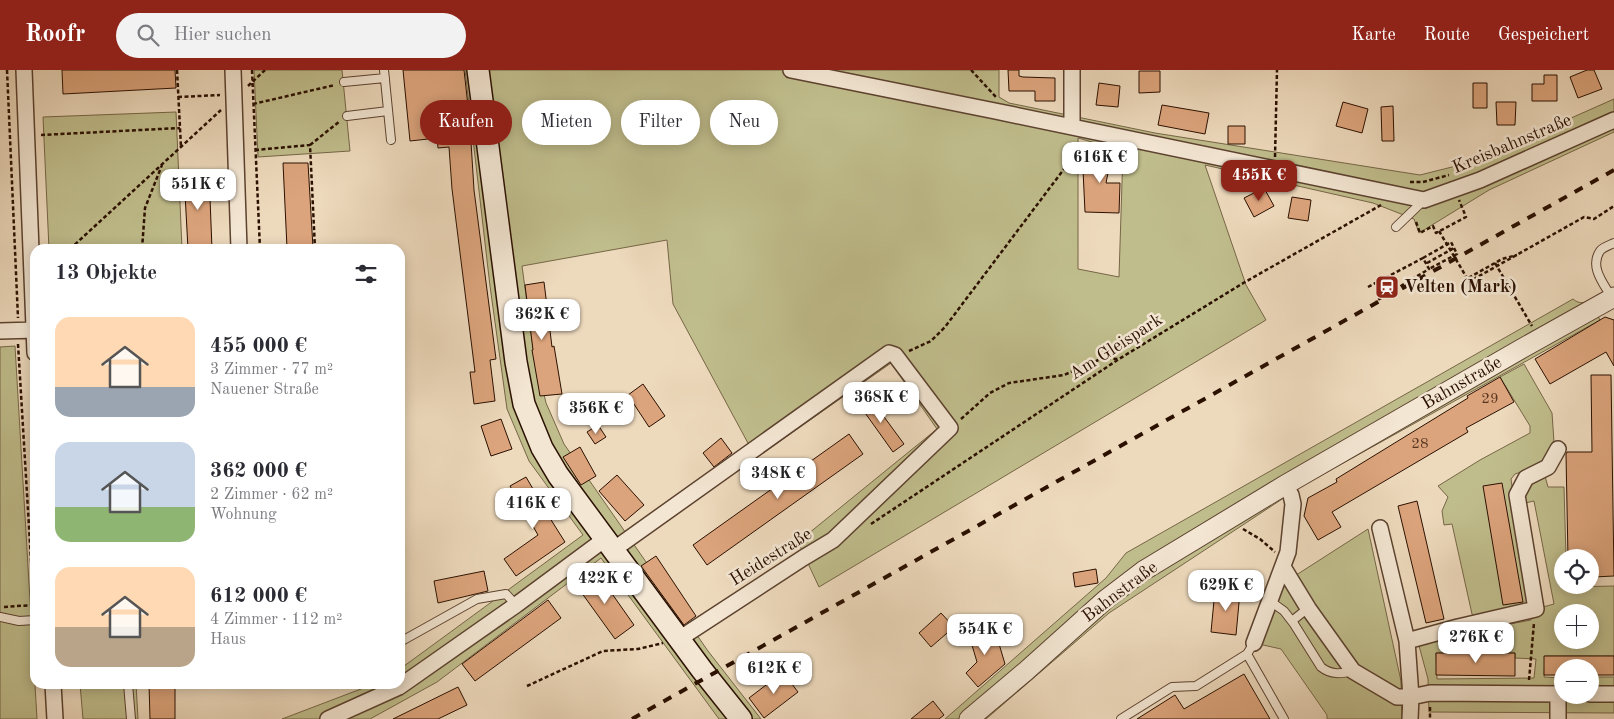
<!DOCTYPE html>
<html lang="de">
<meta charset="utf-8">
<style>
body{margin:0;font-family:"Old Standard TT",serif;background:#f2f2f3;color:#2b2b33;height:100vh;display:flex;flex-direction:column;font-size:19px;white-space:nowrap}
*{box-sizing:border-box;margin:0}
p{font-size:16px;color:#7c7c81}
.icon{flex:none;width:28px;height:28px;fill:none;stroke:currentColor;stroke-width:2;stroke-linecap:round;stroke-linejoin:round}
.map{position:relative;flex:1;overflow:hidden}
.drawer{position:absolute;left:30px;top:174px;width:375px;height:445px;display:flex;flex-direction:column;background:#fff;border-radius:15px;box-shadow:0 2px 12px #0003}
.drawer>*{flex:none}
.top-card{position:absolute;left:420px;top:30px;width:475px;height:45px;display:flex;gap:10px}
.buttons{position:absolute;left:1554px;top:479px;display:grid;gap:10px}
.buttons a{display:grid;place-items:center;width:45px;height:45px;border-radius:50%;background:#fff;box-shadow:0 2px 12px #0003;font-size:25px}
.price{position:absolute;translate:-50% -42px;padding:0 11px;border-radius:10px;background:#fff;color:#222;font-size:16px;line-height:32px;filter:drop-shadow(0 1px 2px #0008)}
.price::after{content:'';position:absolute;left:50%;top:30px;width:15px;height:11px;margin-left:-8px;background:inherit;clip-path:polygon(0 0,100% 0,50% 100%)}
.price.selected{background:#8f2418;color:#fff}
ul{padding:0;list-style:none}
li{display:flex;align-items:center;gap:15px;height:125px;padding:0 25px}
li span{display:grid;place-items:center;flex:none;width:140px;height:100px;border-radius:15px;color:#555}
li>.icon{margin-inline-start:auto}
span .icon{width:60px;height:60px;fill:#fffc;stroke-width:1}
li b{font-size:21px}
h2{display:flex;justify-content:space-between;align-items:center;height:60px;padding:0 25px;font-size:21px}
.chip{padding:0 18px;border-radius:22px;background:#fff;box-shadow:0 2px 12px #0003;font-size:18px;line-height:45px}
.chip.selected{background:#8f2418;color:#fff}
header{display:flex;align-items:center;gap:30px;box-sizing:border-box;height:70px;padding:0 25px;background:#8f2418;color:#fff}
header strong{font-size:24px}
nav{display:flex;gap:28px;margin-inline-start:auto;font-size:18px}
.search{width:350px;height:45px;background:#f2f2f3;display:flex;align-items:center;gap:12px;box-sizing:border-box;padding:0 18px;border-radius:28px;color:#7c7c81;font-size:19px}
.map>svg:first-child{display:block}
.green{fill:#c0bd8c;stroke:#766646;fill-rule:evenodd}
.building{fill:#dca47c;stroke:#2b1000}
.lines{fill:none;stroke-linecap:round;stroke-linejoin:round}
.service-casing{stroke:#5c422f;stroke-width:10}
.minor-casing{stroke:#5c422f;stroke-width:18}
.tertiary-casing{stroke:#5c422f;stroke-width:21}
.secondary-casing{stroke:#2b1000;stroke-width:24}
.path{stroke:#2b1000;stroke-width:2.5;stroke-dasharray:4 2.5;stroke-linecap:butt}
.service{stroke:#f3e6d3;stroke-width:8}
.minor{stroke:#f3e6d3;stroke-width:15}
.tertiary{stroke:#f3e6d3;stroke-width:19}
.secondary{stroke:#f3e6d3;stroke-width:21}
.rail{stroke:#2b1000;stroke-width:4;stroke-dasharray:9 9;stroke-linecap:butt}
.path-bridge{stroke:#2b1000;stroke-width:2.5;stroke-dasharray:4 2.5;stroke-linecap:butt}
.labels{text-anchor:middle;dominant-baseline:central;stroke-width:5;stroke-linejoin:round;paint-order:stroke}
.number-label{font-size:15px;fill:#57351f}
.street-label{font-size:18px;fill:#2b1000;stroke:#f3e6d3}
.poi-label{font-size:18px;font-weight:bold;fill:#2b1000;stroke:#f3e6d3;text-anchor:start}
</style>
<header>
<strong>Roofr</strong>
<div class="search"><svg class="icon" aria-label="search" viewBox="0 0 24 24"><circle cx="10" cy="10" r="6"/><path d="M15 15l6 6"/></svg>Hier suchen</div>
<nav><a>Karte</a><a>Route</a><a>Gespeichert</a></nav>
</header>
<div class="map">
<svg width="1614" height="649" viewBox="0 0 1614 649">
<rect width="100%" height="100%" fill="#edd9bc"/>
<filter id="stains"><feTurbulence type="fractalNoise" baseFrequency=".004" numOctaves="4"/><feColorMatrix values="0 0 0 0 .2 0 0 0 0 .09 0 0 0 0 .02 0 0 0 .5 -.17"/></filter>
<radialGradient id="worn" r=".72"><stop offset=".6" stop-color="#630" stop-opacity="0"/><stop offset="1" stop-color="#630" stop-opacity=".3"/></radialGradient>
<path class="green" d="M254 0H342L350 81 258 87Z
M465 0H999V27L1009 33 1155 63 1420 105 1472 92 1614 29V62L1489 120 1419 163 1414 149 1373 133 1205 95 1246 215 1266 250 819 517 798 472 937 359 891 293 756 388 673 234 667 170 522 196 533 277 546 333 564 374 708 581 761 649H719L601 488 437 612 370 649H282L374 614H400V599L583 465 529 391 507 339 490 216ZM1078 68 1123 81 1119 207 1078 199Z
M176 42 182 179H49L43 47Z
M1573 229C1579 234 1583 233 1590 231L1600 250 1302 416 1109 543 986 649H945L1106 508 1126 483Z
M15 276 37 649H0V277Z
M1524 294 1552 343 1554 372V378L1541 395 1515 404 1511 409 1529 538 1475 549 1472 544 1452 454 1444 455 1442 441 1448 427 1438 416 1480 390 1530 363V356L1500 307Z
M1545 406 1548 417H1564L1566 487 1562 488V515H1566L1567 517 1614 516V586H1545L1544 607 1562 608V625H1590V607H1614V643L1429 642 1428 609 1418 572 1531 550 1536 539 1554 534 1534 431 1525 433 1524 426 1537 407ZM1562 542H1590V570H1562ZM1436 583H1515V588L1536 589 1534 608 1437 609Z
M1368 459 1401 611 1402 649H1327V645L1281 579 1254 573 1283 497 1290 509Z
M80 614H136L138 649H83Z"/>
<path class="building" d="M62 0H175L176 18 63 24Z
M403 0H464L472 72H471L474 120 496 289 490 290 495 331 474 334 470 302H475L452 119 449 77 438 78 437 68 410 71Z
M1008 0H1019V6L1023 7 1055 8V31H1035V21H1009Z
M1587 0H1594L1602 19 1578 28 1570 7Z
M1139 1H1160V22L1139 23Z
M1544 5H1557V31H1532V14H1544Z
M1099 13 1120 16 1118 37 1096 35Z
M1473 13H1487V38H1473Z
M1343 32 1368 39 1362 63 1336 56Z
M1496 32H1516L1515 55H1497Z
M1162 35 1209 43 1205 64 1158 55Z
M1393 36 1394 71H1382L1381 37Z
M1228 56H1245V74H1228Z
M1087 79 1112 83 1106 113H1120L1119 143 1085 142 1083 100Z
M283 93H308L313 178H287Z
M209 103 212 179H188L184 105Z
M1264 118 1274 136 1254 147 1244 128Z
M1292 127 1311 130 1308 151 1288 148Z
M544 212 552 277 554 276 562 324 540 326 532 280H533L525 215Z
M1605 247 1614 250V296L1606 282 1550 314 1535 289Z
M1591 305H1611L1614 506 1593 507V488H1568L1566 384 1567 382H1592Z
M1500 307 1514 332 1466 358 1468 362 1332 442 1341 457 1318 470 1304 446 1308 428 1337 412 1336 409 1468 328 1467 326Z
M643 314 665 346 649 357 628 325Z
M868 325 904 374 893 382 858 333Z
M501 349 512 379 491 386 481 356Z
M598 355 606 367 595 374 587 362Z
M849 364 863 384 707 495 693 475Z
M721 368 732 383 714 397 703 383Z
M580 377 596 406 581 415 563 387Z
M617 405 644 435 625 451 599 421Z
M526 407 553 453 565 472 516 506 504 489 538 465 510 416Z
M1502 413 1523 532 1503 535 1483 416Z
M1417 431 1444 549 1426 553 1398 436Z
M656 486 696 546 684 555 641 496Z
M1096 499 1098 513 1075 517 1073 503Z
M484 501 488 521 438 533 434 511Z
M596 501 634 555 615 569 576 515Z
M1215 520 1240 522 1236 565 1211 562Z
M548 530 561 548 475 611 462 594Z
M941 543 954 557 931 577 919 563Z
M994 557 1005 594 978 617 966 603 977 592 969 565Z
M1436 583H1515V606L1436 605Z
M1544 586H1614V605H1590V598H1562V605H1544Z
M782 601 798 622 764 648 749 628 770 612 769 611Z
M1244 604 1270 649H1137L1175 625 1184 639Z
M149 614H175V649H150Z
M458 617 467 635 438 649H393Z
M933 631 944 645 939 649H911Z"/>
<g class="lines">
<g class="service-casing">
<path id="service" d="M384 0 391 70
M344 12 385 8
M347 46 388 41
M1396 157 1424 130
M1612 228C1604 214 1589 197 1600 181 1603 177 1610 175 1614 173
M1270 531 1284 541 1294 554 1321 597C1331 605 1341 604 1353 601
M0 547 19 551 35 550
M1292 551 1308 538
M400 572 477 529 506 524 516 535
M1247 584 1284 649
M128 614 131 649
M1121 649 1172 617 1196 616 1247 584 1254 573"/>
</g>
<g class="minor-casing">
<path id="minor" d="M24 0 35 283
M233 0 239 179
M791 0 995 41 1424 130 1480 110 1614 50
M1072 0V57
M0 261 35 260
M1380 458 1407 571 1411 627 1410 649
M613 480 889 283 895 285 950 358 833 470 803 488 679 569
M1283 497 1308 538 1353 601 1397 627H1411L1430 623 1562 624
M1407 571 1458 557 1536 539 1517 425 1526 408 1548 397 1558 379
M1254 573 1288 482 1293 434 1291 425 1285 415
M53 614 55 649
M1558 624V649
M1590 624H1614
M328 649 399 617 516 535 605 469"/>
</g>
<g class="tertiary-casing">
<path id="tertiary" d="M969 649 1026 601 1105 530 1143 501 1285 415 1521 279 1614 227"/>
</g>
<g class="secondary-casing">
<path id="secondary" d="M478 0 516 292 524 334 542 378 558 405 702 600 741 649"/>
</g>
<path class="path" d="M7 0 18 248
M177 0 181 77
M252 0 260 179
M971 0 996 27
M248 16 265 0
M178 27 220 25
M253 34 335 15
M41 65 180 58
M310 75 340 51
M255 80 310 75 315 179
M1275 87 1277 0
M1410 112H1423L1449 105
M1416 152 1420 163 1433 156 1436 163 1466 147 1459 130
M70 179 221 40
M142 179 145 138 162 95
M1423 188 1451 172 1457 184 1429 199
M1427 193 1454 178
M1495 193 1532 256
M1463 211 1465 214 1584 147 1594 149 1614 136
M1463 211 1502 189 1517 185
M1368 217 1423 188 1429 199 1376 231
M18 274 34 540
M909 281 931 271 945 257 1070 91 1071 71
M961 349 990 323 1009 313 1064 305 1103 288 1119 289
M871 454 1119 289 1245 212 1381 135
M1243 459 1260 469 1275 482
M4 537 33 535
M1529 610 1534 553
M527 616 603 581 638 579 663 573
M1430 637V649"/>
<use href="#service" class="service"/>
<use href="#minor" class="minor"/>
<use href="#tertiary" class="tertiary"/>
<use href="#secondary" class="secondary"/>
<path class="rail" d="M632 649 1614 100"/>
<path class="path-bridge" d="M1439 161 1467 208"/>
</g>
<defs>
<g id="station-square" transform="scale(1.25)"><rect x="-9" y="-9" width="18" height="18" rx="4" fill="#8f2418" stroke="#f3e6d3"/><path d="M-3-6H3Q5-6 5-4V2Q5 4 3 4L4.5 6H3L1.5 4h-3L-3 6H-4.5L-3 4Q-5 4-5 2V-4Q-5-6-3-6ZM-3.5-4v3h7v-3ZM-3.5 1v1.5H-2V1ZM2 1v1.5H3.5V1Z" fill="#fff"/></g>
</defs>
<g fill-rule="evenodd">
<use href="#station-square" x="1387" y="217"/>
</g>
<g class="labels">
<g class="number-label">
<text x="1490" y="329">29</text>
<text x="1420" y="374">28</text>
</g>
<g class="street-label">
<text transform="translate(1512 74) rotate(-23)">Kreisbahnstraße</text>
<text transform="translate(1116 277) rotate(-33)">Am Gleispark</text>
<text transform="translate(1462 313) rotate(-30)">Bahnstraße</text>
<text transform="translate(771 487) rotate(-32)">Heidestraße</text>
<text transform="translate(1120 522) rotate(-37)">Bahnstraße</text>
</g>
<g class="poi-label">
<text x="1404" y="217">Velten (Mark)</text>
</g>
</g>
<rect width="100%" height="100%" filter="url(#stains)"/>
<rect width="100%" height="100%" fill="url(#worn)"/>
</svg>
<div class="buttons">
<a><svg class="icon" aria-label="locate" viewBox="0 0 24 24"><circle cx="12" cy="12" r="6"/><path d="M12 2v4M12 18v4M2 12h4M18 12h4"/></svg></a>
<a>+</a>
<a>−</a>
</div>
<b class="price" style="left:1100px;top:114px">616K €</b>
<b class="price selected" style="left:1259px;top:132px">455K €</b>
<b class="price" style="left:198px;top:141px">551K €</b>
<b class="price" style="left:542px;top:271px">362K €</b>
<b class="price" style="left:881px;top:354px">368K €</b>
<b class="price" style="left:596px;top:365px">356K €</b>
<b class="price" style="left:778px;top:430px">348K €</b>
<b class="price" style="left:533px;top:460px">416K €</b>
<b class="price" style="left:605px;top:535px">422K €</b>
<b class="price" style="left:1226px;top:542px">629K €</b>
<b class="price" style="left:985px;top:586px">554K €</b>
<b class="price" style="left:1476px;top:594px">276K €</b>
<b class="price" style="left:774px;top:625px">612K €</b>
<div class="top-card">
<a class="chip selected">Kaufen</a>
<a class="chip">Mieten</a>
<a class="chip">Filter</a>
<a class="chip">Neu</a>
</div>
<section class="drawer">
<h2>13 Objekte<svg class="icon" aria-label="filters" viewBox="0 0 24 24"><path d="M4 7h16M4 17h16"/><circle cx="9" cy="7" r="2"/><circle cx="15" cy="17" r="2"/></svg></h2>
<ul>
<li><span style="background:linear-gradient(#ffd9b3 70%,#9aa5b1 0)"><svg class="icon" aria-label="home" viewBox="0 0 24 24"><path d="M3 11l9-7 9 7M6 9v11h12V9"/></svg></span><div><b>455 000 €</b><p>3 Zimmer · 77 m²</p><p>Nauener Straße</p></div></li>
<li><span style="background:linear-gradient(#c9d6e8 65%,#8fb573 0)"><svg class="icon" aria-label="home" viewBox="0 0 24 24"><path d="M3 11l9-7 9 7M6 9v11h12V9"/></svg></span><div><b>362 000 €</b><p>2 Zimmer · 62 m²</p><p>Wohnung</p></div></li>
<li><span style="background:linear-gradient(#ffd9b3 60%,#b9a48a 0)"><svg class="icon" aria-label="home" viewBox="0 0 24 24"><path d="M3 11l9-7 9 7M6 9v11h12V9"/></svg></span><div><b>612 000 €</b><p>4 Zimmer · 112 m²</p><p>Haus</p></div></li>
</ul>
</section>
</div>
